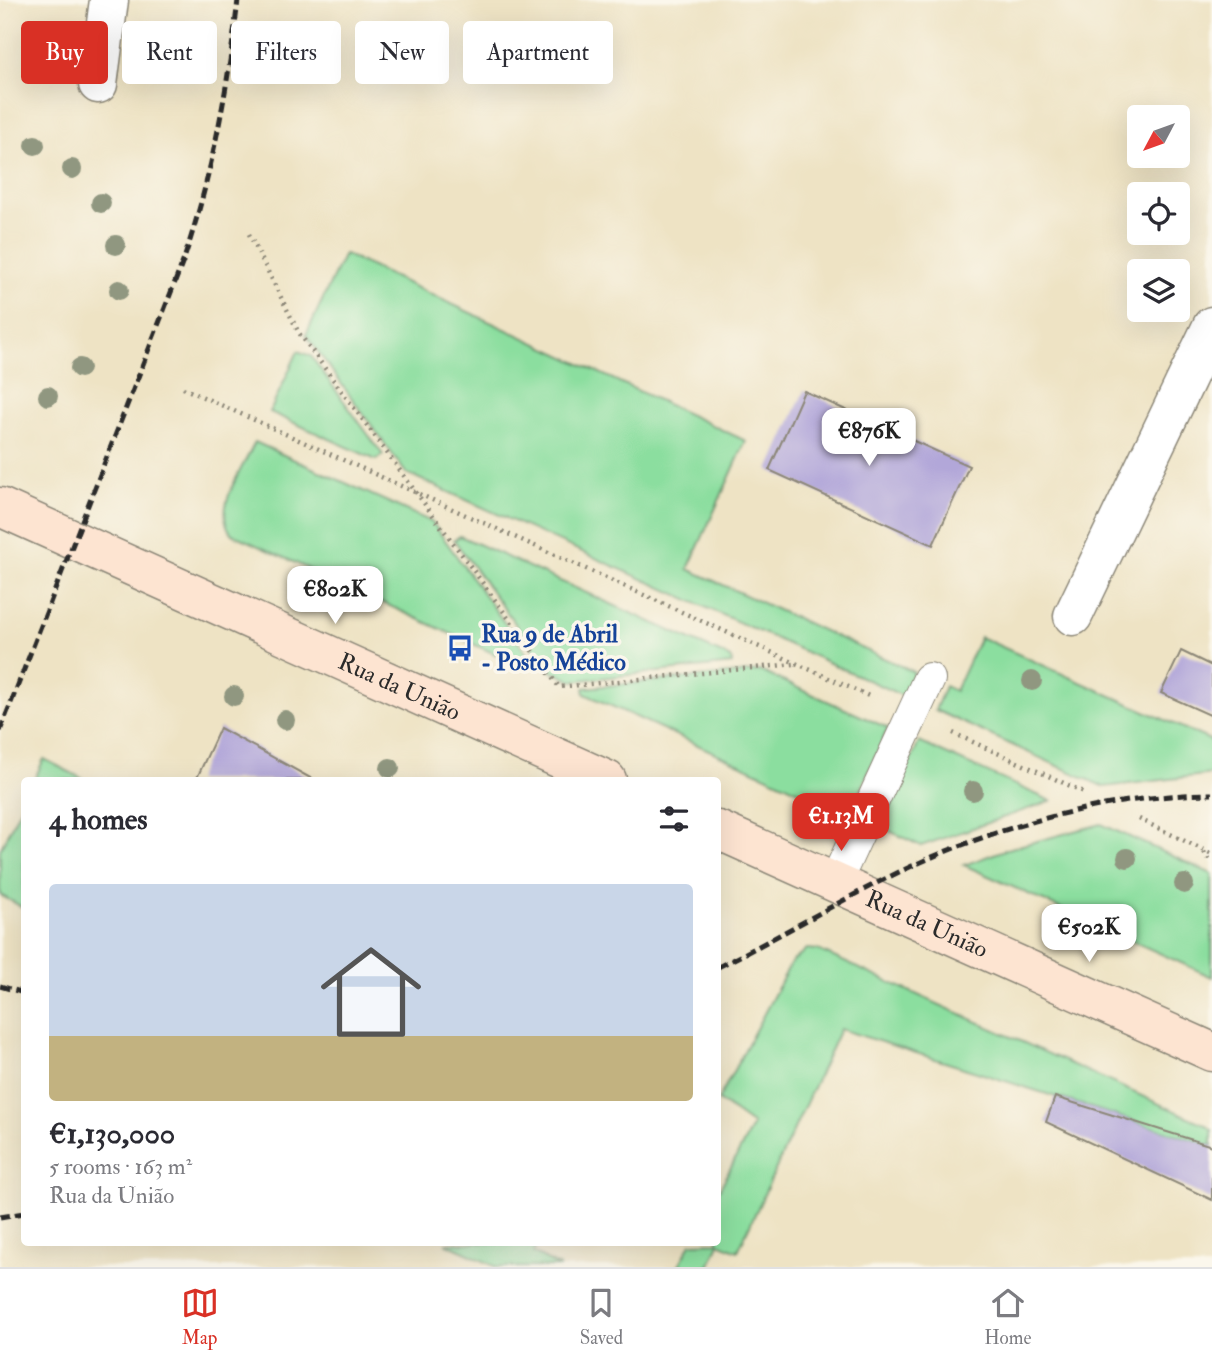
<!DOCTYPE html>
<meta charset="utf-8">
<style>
body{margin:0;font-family:"IM FELL Double Pica",serif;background:#f2f2f3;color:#2b2b33;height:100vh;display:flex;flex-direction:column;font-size:26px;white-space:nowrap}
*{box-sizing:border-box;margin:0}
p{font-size:23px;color:#7c7c81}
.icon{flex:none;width:38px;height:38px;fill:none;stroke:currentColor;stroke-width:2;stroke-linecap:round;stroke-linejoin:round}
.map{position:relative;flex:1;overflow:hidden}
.drawer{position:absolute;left:21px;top:777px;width:700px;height:469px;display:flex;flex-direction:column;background:#fff;border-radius:7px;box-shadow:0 7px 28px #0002}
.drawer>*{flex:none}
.guide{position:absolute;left:21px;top:21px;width:700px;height:63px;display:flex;gap:14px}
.needle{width:46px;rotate:229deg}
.buttons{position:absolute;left:1127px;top:105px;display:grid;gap:14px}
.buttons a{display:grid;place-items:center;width:63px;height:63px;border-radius:7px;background:#fff;box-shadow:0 7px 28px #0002;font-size:35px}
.price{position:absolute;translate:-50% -60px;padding:0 16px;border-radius:14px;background:#fff;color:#222;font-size:23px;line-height:46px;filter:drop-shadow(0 2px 4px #0008)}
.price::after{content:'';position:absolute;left:50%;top:42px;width:21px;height:16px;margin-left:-10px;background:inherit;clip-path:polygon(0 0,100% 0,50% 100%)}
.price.active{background:#d93025;color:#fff}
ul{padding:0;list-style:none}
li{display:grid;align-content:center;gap:14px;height:371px;padding:0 28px}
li+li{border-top:2px solid #e1e1e2}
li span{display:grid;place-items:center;height:217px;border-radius:7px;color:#555}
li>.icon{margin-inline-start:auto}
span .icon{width:126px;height:126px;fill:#fffc;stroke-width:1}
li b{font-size:30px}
h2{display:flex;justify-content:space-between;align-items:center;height:84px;padding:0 28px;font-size:30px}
.chip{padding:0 24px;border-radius:7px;background:#fff;box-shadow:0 7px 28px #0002;font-size:24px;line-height:63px}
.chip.active{background:#d93025;color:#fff}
.tab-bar{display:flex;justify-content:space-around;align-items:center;height:98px;border-top:2px solid #e1e1e2;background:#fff;font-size:19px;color:#7c7c81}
.tab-bar a{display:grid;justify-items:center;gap:4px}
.tab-bar .active{color:#d93025}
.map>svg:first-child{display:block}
.grass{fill:#8bde9f;stroke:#5b8465;stroke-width:2}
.building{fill:#b2a7d9}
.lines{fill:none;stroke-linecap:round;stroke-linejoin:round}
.lane-casing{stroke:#8c8778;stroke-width:34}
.street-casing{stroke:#8c8778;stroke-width:41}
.secondary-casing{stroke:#8c8778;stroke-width:41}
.path{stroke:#8c8778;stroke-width:4.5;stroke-dasharray:2 5;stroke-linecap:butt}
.lane{stroke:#fff;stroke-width:32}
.street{stroke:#fff;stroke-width:38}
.secondary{stroke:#fde4d1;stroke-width:38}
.rail{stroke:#2b2b2b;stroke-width:5;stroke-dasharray:10 5;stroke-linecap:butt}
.tree{fill:#909780}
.labels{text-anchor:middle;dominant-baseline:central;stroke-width:7;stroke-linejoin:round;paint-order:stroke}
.transit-label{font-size:24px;font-weight:bold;fill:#164399;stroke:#fbf7ec;text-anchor:start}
.street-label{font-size:24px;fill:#2b2b2b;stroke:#fbf7ec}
</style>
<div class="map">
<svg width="1212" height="1267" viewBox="0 0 1212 1267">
<rect width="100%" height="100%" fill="#fbf7ec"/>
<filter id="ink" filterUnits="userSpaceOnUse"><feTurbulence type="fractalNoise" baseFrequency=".0143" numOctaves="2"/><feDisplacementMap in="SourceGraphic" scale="14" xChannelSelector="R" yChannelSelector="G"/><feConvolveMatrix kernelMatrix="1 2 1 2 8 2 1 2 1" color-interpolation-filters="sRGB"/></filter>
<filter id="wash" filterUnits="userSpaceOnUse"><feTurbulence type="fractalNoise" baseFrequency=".00686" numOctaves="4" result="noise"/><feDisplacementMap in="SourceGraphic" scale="28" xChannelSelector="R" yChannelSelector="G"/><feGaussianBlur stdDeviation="1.57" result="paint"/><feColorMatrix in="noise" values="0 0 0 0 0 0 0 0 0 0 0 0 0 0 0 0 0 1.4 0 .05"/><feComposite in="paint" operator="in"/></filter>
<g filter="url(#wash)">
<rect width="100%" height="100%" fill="#eee3c4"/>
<path class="grass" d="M344 254 746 441 688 569 914 672 903 696 406 473 306 335Z
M298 351 311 356 383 455 376 460 270 412Z
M255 442 432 522 534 664 528 669 232 534C211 510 244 467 255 442Z
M460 536 731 658 732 664 572 681 549 670 454 540Z
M980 637 1212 741V774L1104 787 935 710 945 686 955 691Z
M760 671 888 728 850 814 585 694 584 688Z
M919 742 1051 801 921 846 881 827Z
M44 759 85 780H34Z
M24 800V908L0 895V850Z
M1101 824 1212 874V977L964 865 1007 849Z
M807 949 818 950 1204 1124 1212 1130V1146L840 1029 738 1251 719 1243 709 1267H678L691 1243 718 1242V1192L753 1125 718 1100 791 963Z
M445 1243H538L533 1253 560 1267H497Z"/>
<g id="blocks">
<path class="building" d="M804 391 969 466 933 545 769 470Z
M1181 651 1212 666V716L1161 693Z
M220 728 314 780H196Z
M1055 1097 1212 1146V1200L1046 1122Z"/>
</g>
</g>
<g filter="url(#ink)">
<use href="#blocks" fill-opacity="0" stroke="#8c8778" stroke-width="2"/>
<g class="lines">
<g class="lane-casing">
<path id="lane" d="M835 883 929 679"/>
</g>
<g class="street-casing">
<path id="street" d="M98 84 109 0
M1073 616 1212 326"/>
</g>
<g class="secondary-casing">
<g id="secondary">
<path id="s1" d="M0 507 607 780"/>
<path id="s2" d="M718 830 1212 1052"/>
</g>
</g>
<path class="path" d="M249 234 299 333 559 687 794 664
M183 388 871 697
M953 733 1086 793
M1139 819 1212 854
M1204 852 1212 863"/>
<use href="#lane" class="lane"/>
<use href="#street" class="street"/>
<use href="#secondary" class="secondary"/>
<path class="rail" d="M0 731 184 259C212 175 228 88 238 0
M718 967C791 931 861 887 937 855 1021 820 1120 795 1212 794
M0 986 24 993
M0 1217 24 1213"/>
</g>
<g class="tree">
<circle cx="35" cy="145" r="10"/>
<circle cx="72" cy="169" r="10"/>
<circle cx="101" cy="203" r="10"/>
<circle cx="116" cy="245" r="10"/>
<circle cx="119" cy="290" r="10"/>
<circle cx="80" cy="368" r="10"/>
<circle cx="48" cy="396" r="10"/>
<circle cx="1032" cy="681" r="10"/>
<circle cx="234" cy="696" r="10"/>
<circle cx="285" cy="720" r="10"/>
<circle cx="390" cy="768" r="10"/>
<circle cx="973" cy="791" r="10"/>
<circle cx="1127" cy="858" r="10"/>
<circle cx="1184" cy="884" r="10"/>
</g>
</g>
<defs>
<g id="bus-bare" transform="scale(2.1)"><path d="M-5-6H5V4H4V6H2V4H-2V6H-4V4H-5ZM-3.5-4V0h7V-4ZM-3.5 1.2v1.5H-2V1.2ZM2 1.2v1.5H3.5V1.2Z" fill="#1a4fb4" stroke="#fbf7ec" stroke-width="2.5" paint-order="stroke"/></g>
</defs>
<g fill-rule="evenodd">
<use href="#bus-bare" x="460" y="648"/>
</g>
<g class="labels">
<g class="transit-label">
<text x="481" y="634">Rua 9 de Abril<tspan x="481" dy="28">- Posto Médico</tspan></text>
</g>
<g class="street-label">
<text stroke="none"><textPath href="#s1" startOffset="438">Rua da União</textPath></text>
<text stroke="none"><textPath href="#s2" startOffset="229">Rua da União</textPath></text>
</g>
</g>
</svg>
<div class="buttons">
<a><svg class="needle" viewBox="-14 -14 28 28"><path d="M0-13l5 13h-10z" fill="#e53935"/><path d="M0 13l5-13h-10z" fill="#7c7c81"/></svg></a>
<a><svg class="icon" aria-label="locate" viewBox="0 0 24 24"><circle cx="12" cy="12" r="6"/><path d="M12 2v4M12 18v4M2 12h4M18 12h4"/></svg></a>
<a><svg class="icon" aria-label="layers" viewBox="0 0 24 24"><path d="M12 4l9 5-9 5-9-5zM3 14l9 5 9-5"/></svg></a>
</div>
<b class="price" style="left:869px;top:468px">€876K</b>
<b class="price" style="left:335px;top:626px">€802K</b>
<b class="price active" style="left:841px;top:853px">€1.13M</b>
<b class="price" style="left:1089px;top:964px">€502K</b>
<div class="guide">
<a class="chip active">Buy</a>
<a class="chip">Rent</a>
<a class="chip">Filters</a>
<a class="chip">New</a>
<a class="chip">Apartment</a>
</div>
<section class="drawer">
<h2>4 homes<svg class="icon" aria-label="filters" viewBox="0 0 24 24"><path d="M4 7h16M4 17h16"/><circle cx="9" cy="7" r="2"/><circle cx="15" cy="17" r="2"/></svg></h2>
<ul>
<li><span style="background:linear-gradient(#c9d6e8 70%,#c2b280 0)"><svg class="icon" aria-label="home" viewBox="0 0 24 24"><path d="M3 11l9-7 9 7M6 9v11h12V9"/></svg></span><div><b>€1,130,000</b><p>5 rooms · 163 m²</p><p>Rua da União</p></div></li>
</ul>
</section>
</div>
<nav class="tab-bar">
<a class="active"><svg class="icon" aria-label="map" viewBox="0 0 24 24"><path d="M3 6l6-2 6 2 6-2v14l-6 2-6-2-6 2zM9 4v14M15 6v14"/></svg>Map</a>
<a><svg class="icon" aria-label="saved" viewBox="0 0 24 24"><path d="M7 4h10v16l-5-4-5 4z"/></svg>Saved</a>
<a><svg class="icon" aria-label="home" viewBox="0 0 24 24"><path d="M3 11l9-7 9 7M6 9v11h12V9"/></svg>Home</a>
</nav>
